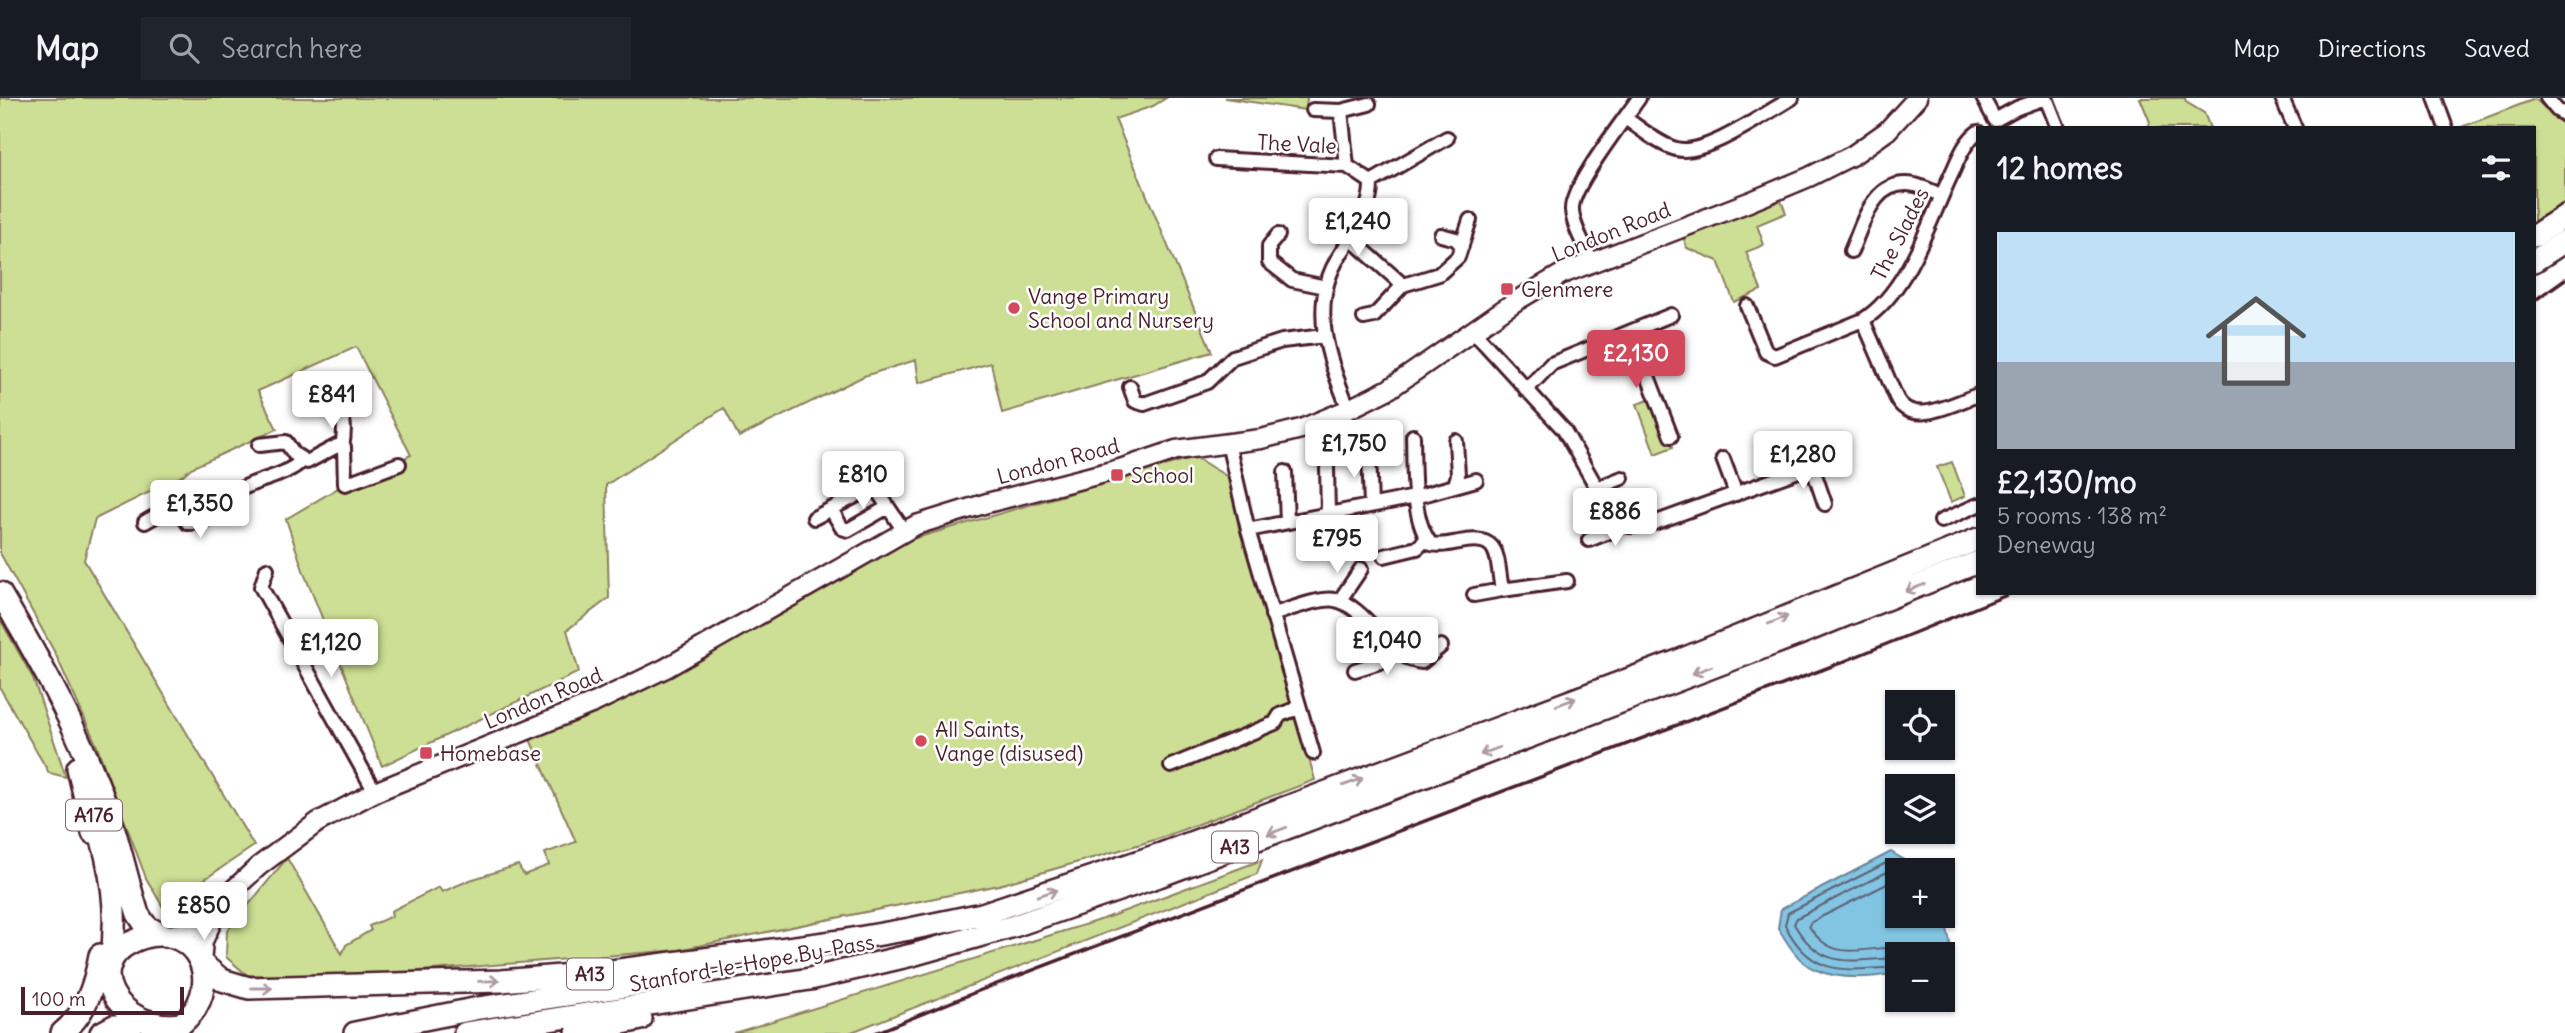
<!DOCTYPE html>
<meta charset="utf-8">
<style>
body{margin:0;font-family:Delius,sans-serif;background:#20242c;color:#f1f3f6;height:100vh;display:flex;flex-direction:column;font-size:26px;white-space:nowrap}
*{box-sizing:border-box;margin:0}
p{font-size:23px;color:#9ea1a6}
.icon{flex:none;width:38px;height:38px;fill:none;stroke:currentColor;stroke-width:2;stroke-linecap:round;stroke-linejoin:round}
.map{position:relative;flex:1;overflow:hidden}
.drawer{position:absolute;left:1976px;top:28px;width:560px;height:469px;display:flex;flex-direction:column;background:#171b24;border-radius:0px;box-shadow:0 2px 5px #0004}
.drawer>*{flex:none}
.fabs{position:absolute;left:1885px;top:592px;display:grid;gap:14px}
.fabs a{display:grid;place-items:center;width:70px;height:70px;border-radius:0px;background:#171b24;box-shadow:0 2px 5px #0004;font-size:35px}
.scale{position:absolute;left:21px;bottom:18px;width:163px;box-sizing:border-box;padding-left:7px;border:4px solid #4a1f2b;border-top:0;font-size:19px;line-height:24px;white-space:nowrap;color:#4a1f2b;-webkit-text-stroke:5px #fff;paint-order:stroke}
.price{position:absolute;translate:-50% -60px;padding:0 16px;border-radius:7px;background:#fff;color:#222;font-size:23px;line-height:46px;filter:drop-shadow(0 2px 4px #0008)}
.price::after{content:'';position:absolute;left:50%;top:42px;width:21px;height:16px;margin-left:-10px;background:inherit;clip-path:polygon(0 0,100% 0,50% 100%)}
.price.active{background:#d1495b;color:#fff}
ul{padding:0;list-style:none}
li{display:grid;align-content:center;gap:14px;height:371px;padding:0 21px}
li span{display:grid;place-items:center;height:217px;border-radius:0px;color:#555}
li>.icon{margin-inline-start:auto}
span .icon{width:126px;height:126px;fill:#fffc;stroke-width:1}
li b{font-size:30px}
h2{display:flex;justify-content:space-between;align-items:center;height:84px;padding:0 21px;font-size:30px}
header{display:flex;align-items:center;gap:42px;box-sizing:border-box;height:98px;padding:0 35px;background:#171b24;border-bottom:2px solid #363941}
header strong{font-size:33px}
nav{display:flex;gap:38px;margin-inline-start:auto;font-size:24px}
.search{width:490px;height:63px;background:#20242c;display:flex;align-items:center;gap:18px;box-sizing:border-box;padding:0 24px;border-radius:0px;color:#9ea1a6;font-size:26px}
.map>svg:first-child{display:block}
.green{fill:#cddf94;stroke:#8c7f60;stroke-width:2}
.water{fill:#82c5e3;stroke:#6c8399;stroke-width:2}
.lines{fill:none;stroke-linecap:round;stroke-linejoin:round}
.shore{stroke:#606175;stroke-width:2}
.minor-casing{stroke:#4a1f2b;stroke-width:18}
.secondary-casing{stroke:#4a1f2b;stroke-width:23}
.primary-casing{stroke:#4a1f2b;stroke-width:26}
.trunk-casing{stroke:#4a1f2b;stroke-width:26}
.minor{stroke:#fff;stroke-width:12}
.secondary{stroke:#fff;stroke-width:18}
.primary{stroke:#fff;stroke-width:21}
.trunk{stroke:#fff;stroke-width:21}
.rail{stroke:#4a1f2b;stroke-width:3.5}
.oneway{stroke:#ae9aa0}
.poi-dot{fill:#d1495b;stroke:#fff;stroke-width:2.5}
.labels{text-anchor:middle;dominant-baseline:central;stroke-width:5;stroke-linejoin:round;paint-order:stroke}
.shield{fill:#fff;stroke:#80626b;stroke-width:2}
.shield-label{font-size:19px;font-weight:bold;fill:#4a1f2b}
.street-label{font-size:21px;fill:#4a1f2b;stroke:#fff}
.poi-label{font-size:21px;fill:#4a1f2b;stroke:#fff;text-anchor:start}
</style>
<header>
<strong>Map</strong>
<div class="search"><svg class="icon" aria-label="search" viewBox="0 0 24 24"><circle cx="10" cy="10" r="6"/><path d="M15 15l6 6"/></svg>Search here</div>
<nav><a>Map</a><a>Directions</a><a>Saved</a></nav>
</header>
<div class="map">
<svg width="2565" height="935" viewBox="0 0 2565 935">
<rect width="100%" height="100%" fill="#fff"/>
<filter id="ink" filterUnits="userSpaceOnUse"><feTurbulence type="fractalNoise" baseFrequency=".0143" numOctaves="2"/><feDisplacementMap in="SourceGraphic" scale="14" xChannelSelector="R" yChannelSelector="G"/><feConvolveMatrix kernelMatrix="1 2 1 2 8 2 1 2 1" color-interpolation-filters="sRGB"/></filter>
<g filter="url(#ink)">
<path class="green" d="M0 0H1166L1153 8 1115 21 1212 254 1002 315 991 265 919 285 916 262 864 278 739 339 724 310 606 387 609 500 567 532 579 574 382 668 304 475 286 421 345 386 411 357 356 249 258 293 277 331 191 370 182 378 95 421 84 462 254 748 163 809 146 780 96 646 55 555 0 455Z
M1225 0H1307L1306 12Z
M2140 0H2185L2186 4 2204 15 2210 30H2148L2150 24Z
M2535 1 2565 28V104L2534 123V30H2459Z
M1780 100 1786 115 1757 127 1764 147 1746 154 1761 192 1734 204 1718 163 1687 150 1682 135Z
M1654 300 1673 349 1655 356 1637 306Z
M1195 359 1231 381 1315 682 1158 741 999 787 678 852 333 880 247 877 226 859 227 833 287 760 342 856 346 847 371 832 369 828 392 818 391 813 439 789 442 794 470 782 518 767 524 777 549 767 545 755 576 744 528 637 573 624 902 444Z
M1952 364 1965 398 1951 404 1937 369Z
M0 521 33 580 66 679 49 675 0 590Z
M1262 762 1257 776 849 935H734L1103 821Z"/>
<path class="water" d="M1891 754 1908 764 1915 772H1897V817H1942L1943 812 1952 854 1943 864 1942 856H1897V875C1871 880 1840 883 1814 871 1798 864 1787 844 1778 830L1781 811Z"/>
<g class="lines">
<path class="shore" d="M1897 776 1889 773 1797 820 1794 826C1821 873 1851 862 1897 860
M1897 791 1889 785 1819 820 1810 825 1809 828C1838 876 1882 836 1913 856
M1897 869C1847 872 1812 881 1785 827L1788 815 1890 763 1906 772"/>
<g class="minor-casing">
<path id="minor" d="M1983 0 1995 22 2017 10 2045 0
M2046 0 2058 30
M2282 0 2295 30
M2435 0 2446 30
M2547 0 2557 12 2565 17
M1313 12 1341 13 1369 6
M1341 13 1347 68
M1625 20C1640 30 1658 46 1676 51 1704 59 1766 15 1792 0
M1216 61 1347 68 1371 84
M1278 137 1269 148V164L1292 182 1326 189
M1441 137 1456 141 1462 148
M1351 141 1403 187 1439 176 1458 159 1470 122
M1851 153C1864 124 1873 79 1915 87 1924 89 1933 94 1941 97
M1592 164C1585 148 1573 129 1572 112 1570 90 1624 22 1639 0
M1747 208 1766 254 1775 258 1863 222C1908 194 1929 123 1952 75 1958 62 1965 43 1978 34
M1364 220 1374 218 1403 187
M1863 222 1896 299C1911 331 1953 305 1978 297
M1472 232 1564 332 1597 390 1612 421 1630 428 1654 425 1837 359
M1631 234 1671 338
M1130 289 1135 303 1144 306 1207 284 1233 259 1282 243 1324 238
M1526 292 1551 266 1671 217
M332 293C342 315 347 324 342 349
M1349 311C1328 262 1308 206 1340 157 1354 134 1372 112 1371 84L1447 40
M1413 338C1414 369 1411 422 1431 446 1442 448 1449 446 1459 444 1502 435 1496 460 1502 492L1474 497
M1228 345 1248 432 1313 655
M259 347 286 344 294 356 307 364 337 348 344 349 345 386 399 366
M1369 355 1371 407
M1723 361 1736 396
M1812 368 1825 406
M1327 370 1328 416
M1285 374 1287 424
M1455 387 1458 377 1456 343
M1597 390 1622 380
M831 411 842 430 848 432 888 409
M814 420 869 391H876L904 433
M1941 423 1978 407
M145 424 175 407 188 425C216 425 221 402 243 390 265 379 284 379 303 362
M1248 432 1415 399 1476 382
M1589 442 1609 434 1618 424
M1384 458 1417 450 1427 441
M267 471 261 489 375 694
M1502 492 1567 483
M1340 502 1361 471
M1272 517C1288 512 1320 499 1335 502 1364 506 1394 564 1422 564L1441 548
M1355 572 1380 564 1394 548
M1171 668 1275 625 1280 617 1298 610"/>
</g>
<g class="secondary-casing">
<path id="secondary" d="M164 838 182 835 195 827 259 768 318 724 375 694 596 604 666 570 916 427 987 405 1120 371 1176 352 1261 341 1301 331 1349 311 1389 291 1516 203 1562 176 1749 104 1809 79 1853 57 1887 33 1917 0
M201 865 203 843 217 813"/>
</g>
<g class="primary-casing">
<path id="primary" d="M0 495C41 564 81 637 108 713 120 747 127 782 138 816L146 828 164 838
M78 670 93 735
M96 721C112 772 119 813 111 865
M62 935C86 916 95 886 100 857
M101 935 114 928 133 927
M171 935 172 934C180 927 189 920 195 911 220 871 188 825 142 840 76 861 116 935 181 926"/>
</g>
<g class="trunk-casing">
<path id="trunk" d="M2534 138 2565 118
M2534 163 2565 143
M201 865 222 882 249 890 501 883 596 875 841 843 910 831 982 816 1161 756 1678 563 1978 441
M355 935 479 910 700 877
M465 935 810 881 912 857 1014 828 1159 778 1468 662 1799 536 1978 464
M577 935 641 921"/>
</g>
<use href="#minor" class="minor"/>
<use href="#secondary" class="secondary"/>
<use href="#primary" class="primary"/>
<use href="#trunk" class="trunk"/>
<path class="rail" d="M2534 203 2565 181
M875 935 981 892 1840 565 2012 495"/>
</g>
<defs><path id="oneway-shaft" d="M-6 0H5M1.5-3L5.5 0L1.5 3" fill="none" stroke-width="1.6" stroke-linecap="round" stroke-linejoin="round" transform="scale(1.75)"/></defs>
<g class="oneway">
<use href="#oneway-shaft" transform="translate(1915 490) rotate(159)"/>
<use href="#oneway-shaft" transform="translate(1778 522) rotate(-22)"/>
<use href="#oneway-shaft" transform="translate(1702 572) rotate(159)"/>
<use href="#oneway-shaft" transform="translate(1566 604) rotate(-20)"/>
<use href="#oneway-shaft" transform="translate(1490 653) rotate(159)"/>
<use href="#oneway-shaft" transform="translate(1353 684) rotate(-20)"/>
<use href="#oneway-shaft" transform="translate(1277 733) rotate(159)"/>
<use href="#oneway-shaft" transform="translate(1047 795) rotate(-18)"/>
<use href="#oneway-shaft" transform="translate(489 883) rotate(-2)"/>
<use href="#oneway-shaft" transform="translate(262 890)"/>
</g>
</g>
<g class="poi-dot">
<rect x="1500" y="184" width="14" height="14" rx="3.5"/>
<circle cx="1014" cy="210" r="7"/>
<rect x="1110" y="370" width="14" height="14" rx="3.5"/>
<circle cx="921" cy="643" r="7"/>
<rect x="419" y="648" width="14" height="14" rx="3.5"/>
</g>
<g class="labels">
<g class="shield">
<rect x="66" y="701.5" width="56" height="31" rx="5"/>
<rect x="1212" y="733.5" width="46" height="31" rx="5"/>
<rect x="567" y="860.5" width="46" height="31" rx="5"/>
</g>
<g class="shield-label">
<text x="94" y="717">A176</text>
<text x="1235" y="749">A13</text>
<text x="590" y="876">A13</text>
</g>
<g class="street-label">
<text transform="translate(1297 46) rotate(3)">The Vale</text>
<text transform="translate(1611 134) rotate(-22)">London Road</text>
<text transform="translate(1900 136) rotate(-63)">The Slades</text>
<text transform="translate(1058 363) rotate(-15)">London Road</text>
<text transform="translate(543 600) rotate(-23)">London Road</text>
<text transform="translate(752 865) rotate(-10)">Stanford-le-Hope By-Pass</text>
</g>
<g class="poi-label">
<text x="1521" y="191">Glenmere</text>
<text x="1028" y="198">Vange Primary<tspan x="1028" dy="24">School and Nursery</tspan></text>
<text x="1131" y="377">School</text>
<text x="935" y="631">All Saints,<tspan x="935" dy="24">Vange (disused)</tspan></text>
<text x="440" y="655">Homebase</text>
</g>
</g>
</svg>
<div class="fabs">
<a><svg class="icon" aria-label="locate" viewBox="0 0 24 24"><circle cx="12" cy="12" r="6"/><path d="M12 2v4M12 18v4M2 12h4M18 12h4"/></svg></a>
<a><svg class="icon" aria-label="layers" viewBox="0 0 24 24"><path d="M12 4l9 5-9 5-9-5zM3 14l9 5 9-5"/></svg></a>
<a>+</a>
<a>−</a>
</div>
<div class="scale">100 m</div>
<b class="price" style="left:1358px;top:160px">£1,240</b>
<b class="price active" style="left:1636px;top:292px">£2,130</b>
<b class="price" style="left:332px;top:333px">£841</b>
<b class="price" style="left:1354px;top:382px">£1,750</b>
<b class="price" style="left:1803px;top:393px">£1,280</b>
<b class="price" style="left:863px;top:413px">£810</b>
<b class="price" style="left:200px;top:442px">£1,350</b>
<b class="price" style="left:1615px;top:450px">£886</b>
<b class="price" style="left:1337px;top:477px">£795</b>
<b class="price" style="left:1387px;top:579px">£1,040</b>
<b class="price" style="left:331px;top:581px">£1,120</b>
<b class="price" style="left:204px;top:844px">£850</b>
<section class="drawer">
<h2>12 homes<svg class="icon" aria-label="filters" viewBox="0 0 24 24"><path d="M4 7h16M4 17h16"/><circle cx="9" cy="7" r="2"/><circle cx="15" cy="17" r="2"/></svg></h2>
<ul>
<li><span style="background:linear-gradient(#bfe0f5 60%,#9aa5b1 0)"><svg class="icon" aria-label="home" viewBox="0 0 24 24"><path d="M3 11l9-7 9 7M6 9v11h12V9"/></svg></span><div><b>£2,130/mo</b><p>5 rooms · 138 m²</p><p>Deneway</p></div></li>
</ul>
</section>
</div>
